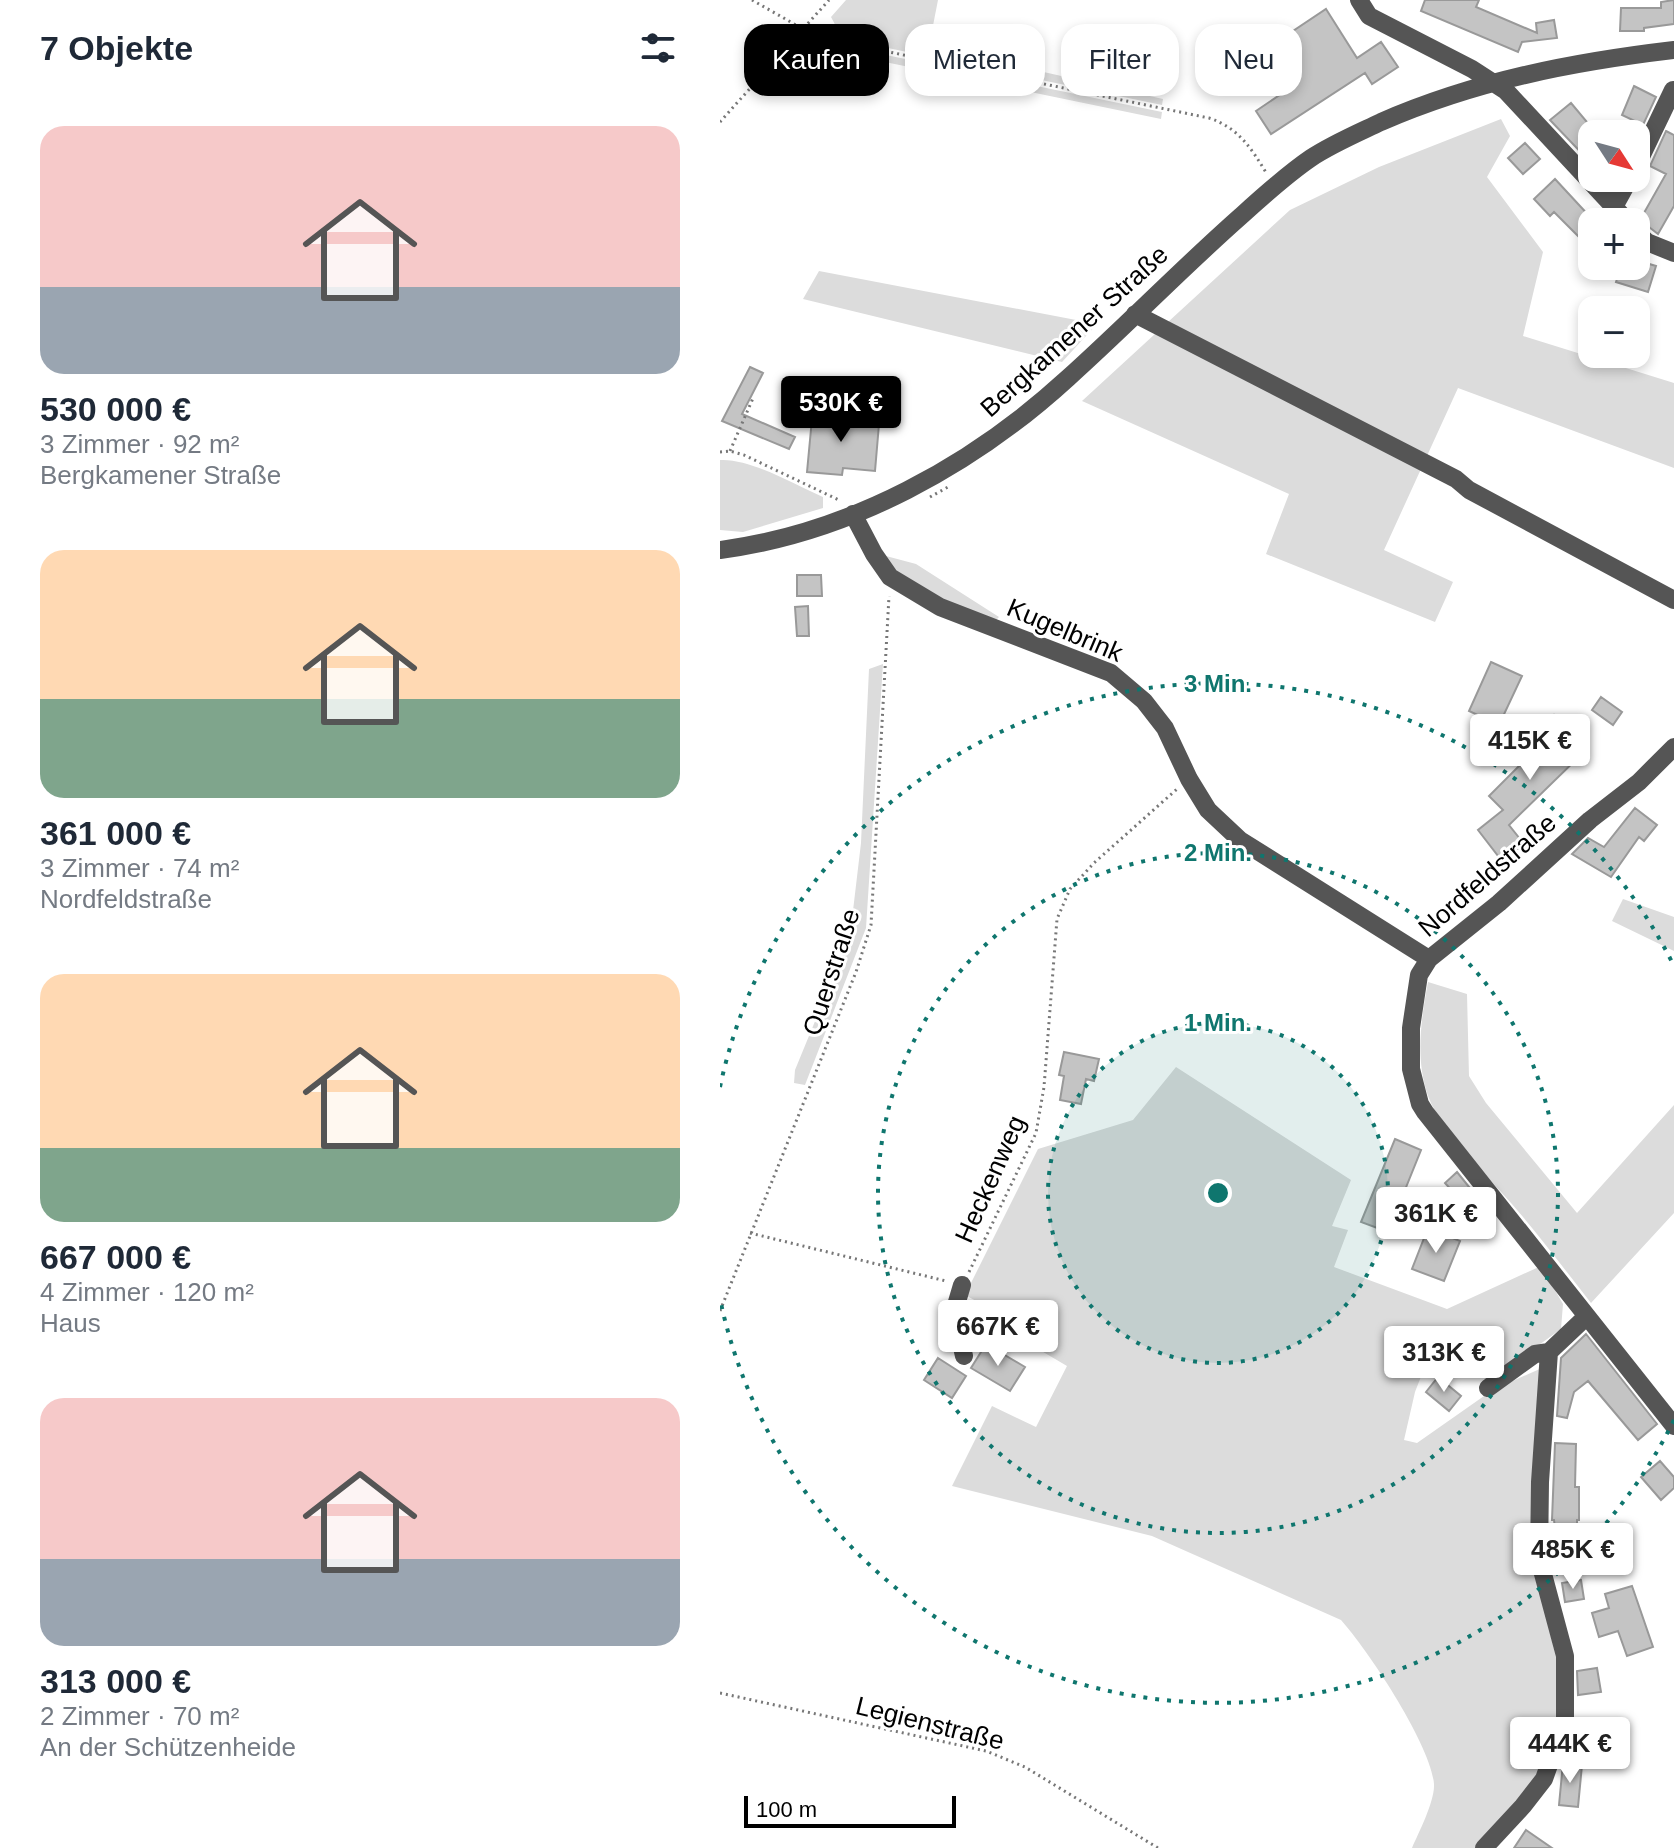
<!DOCTYPE html>
<html lang="de">
<meta charset="utf-8">
<style>
body{margin:0;font-family:Helvetica,sans-serif;background:#f2f2f3;color:#1f2937;height:100vh;display:flex;flex-direction:column;font-size:30px;white-space:nowrap}
*{box-sizing:border-box;margin:0}
p{font-size:26px;color:#747a83}
.icon{flex:none;width:44px;height:44px;fill:none;stroke:currentColor;stroke-width:2;stroke-linecap:round;stroke-linejoin:round}
.map{position:relative;flex:1;overflow:hidden}
.details{display:flex;flex-direction:column;background:#fff;width:720px}
.details>*{flex:none}
.hud{position:absolute;left:24px;top:24px;width:760px;height:72px;display:flex;gap:16px}
.needle{width:52px;rotate:126deg}
.fabs{position:absolute;left:858px;top:120px;display:grid;gap:16px}
.fabs a{display:grid;place-items:center;width:72px;height:72px;border-radius:16px;background:#fff;box-shadow:0 4px 12px #0003;font-size:40px}
.scale{position:absolute;left:24px;bottom:20px;width:212px;box-sizing:border-box;padding-left:8px;border:4px solid #000;border-top:0;font-size:22px;line-height:28px;white-space:nowrap;color:#000;-webkit-text-stroke:6px #fff;paint-order:stroke}
.price{position:absolute;translate:-50% -68px;padding:0 18px;border-radius:8px;background:#fff;color:#222;font-size:26px;line-height:52px;filter:drop-shadow(0 2px 4px #0008)}
.price::after{content:'';position:absolute;left:50%;top:48px;width:24px;height:18px;margin-left:-12px;background:inherit;clip-path:polygon(0 0,100% 0,50% 100%)}
.price.active{background:#000;color:#fff}
ul{padding:0;list-style:none}
li{display:grid;align-content:center;gap:16px;height:424px;padding:0 40px}
li span{display:grid;place-items:center;height:248px;border-radius:24px;color:#555}
li>.icon{margin-inline-start:auto}
span .icon{width:144px;height:144px;fill:#fffc;stroke-width:1}
li b{font-size:34px}
h2{display:flex;justify-content:space-between;align-items:center;height:96px;padding:0 40px;font-size:34px}
.chip{padding:0 28px;border-radius:24px;background:#fff;box-shadow:0 4px 12px #0003;font-size:28px;line-height:72px}
.chip.active{background:#000;color:#fff}
main{display:flex;flex:1;min-height:0}
.map>svg:first-child{display:block}
.green{fill:#dcdcdc}
.building{fill:#c4c4c4;stroke:#999;stroke-width:2}
.lines{fill:none;stroke-linecap:round;stroke-linejoin:round}
.path{stroke:#777;stroke-width:3;stroke-dasharray:2 4;stroke-linecap:butt}
.minor{stroke:#555;stroke-width:18}
.ring{fill:none;stroke:#0f766e;stroke-width:4;stroke-dasharray:4 8}
.labels{text-anchor:middle;dominant-baseline:central;stroke-width:6;stroke-linejoin:round;paint-order:stroke}
.street-label{font-size:26px;fill:#000;stroke:#fff}
.centre{fill:#0f766e;stroke:#fff;stroke-width:4}
.ring-label{font-size:24px;text-anchor:middle;font-weight:bold;fill:#0f766e;stroke:#fff;stroke-width:6;stroke-linejoin:round;paint-order:stroke}
</style>
<main>
<section class="details">
<h2>7 Objekte<svg class="icon" aria-label="filters" viewBox="0 0 24 24"><path d="M4 7h16M4 17h16"/><circle cx="9" cy="7" r="2"/><circle cx="15" cy="17" r="2"/></svg></h2>
<ul>
<li><span style="background:linear-gradient(#f6c9c9 65%,#9aa5b1 0)"><svg class="icon" aria-label="home" viewBox="0 0 24 24"><path d="M3 11l9-7 9 7M6 9v11h12V9"/></svg></span><div><b>530 000 €</b><p>3 Zimmer · 92 m²</p><p>Bergkamener Straße</p></div></li>
<li><span style="background:linear-gradient(#ffd9b3 60%,#7fa58c 0)"><svg class="icon" aria-label="home" viewBox="0 0 24 24"><path d="M3 11l9-7 9 7M6 9v11h12V9"/></svg></span><div><b>361 000 €</b><p>3 Zimmer · 74 m²</p><p>Nordfeldstraße</p></div></li>
<li><span style="background:linear-gradient(#ffd9b3 70%,#7fa58c 0)"><svg class="icon" aria-label="home" viewBox="0 0 24 24"><path d="M3 11l9-7 9 7M6 9v11h12V9"/></svg></span><div><b>667 000 €</b><p>4 Zimmer · 120 m²</p><p>Haus</p></div></li>
<li><span style="background:linear-gradient(#f6c9c9 65%,#9aa5b1 0)"><svg class="icon" aria-label="home" viewBox="0 0 24 24"><path d="M3 11l9-7 9 7M6 9v11h12V9"/></svg></span><div><b>313 000 €</b><p>2 Zimmer · 70 m²</p><p>An der Schützenheide</p></div></li>
</ul>
</section>
<div class="map">
<svg width="954" height="1848" viewBox="0 0 954 1848">
<rect width="100%" height="100%" fill="#fff"/>
<path class="green" d="M126 0H218L209 46 443 99 442 105 139 42 118 30 111 17Z
M84 36 137 49 442 112 441 119 78 44Z
M781 119 790 136 767 177 823 252 803 336 954 383V468L738 388 664 550 733 582 715 622 546 554 569 494 362 401 570 210 659 167Z
M99 271 377 324 342 362 83 299Z
M0 460C30 458 75 485 103 497V508L23 532 0 530Z
M166 556 196 564 279 617 274 622C239 607 184 594 166 556Z
M163 664 146 928 85 1085 74 1083 75 1070 130 936 141 843 149 669Z
M903 899 954 917V951L892 921Z
M708 982 747 994 749 1076 766 1103 857 1213 954 1105V1213L871 1303C845 1270 819 1235 791 1203 765 1173 722 1133 708 1096 695 1058 701 1020 708 982Z
M456 1067 631 1180 612 1226 628 1230 614 1267 727 1309 821 1266 843 1304 841 1329 768 1382 735 1347 719 1365 707 1361 695 1392 684 1440 697 1443 774 1389 822 1368 812 1558 839 1670V1718L816 1781 756 1848H692C699 1832 715 1801 714 1784 711 1745 648 1650 621 1620L432 1536 232 1486 272 1406 316 1427 347 1366 289 1332 293 1321 245 1295 318 1149 413 1120Z"/>
<path class="building" d="M705 0H759L756 7 817 33 816 23 834 20 837 38 802 42 798 52 701 11Z
M954 0V24L924 28V31H900L901 8H941V2Z
M606 9 637 58 661 42 678 67 652 84 645 73 551 134 536 111 567 90 556 72 575 60 561 39Z
M914 86 936 97 923 125 902 115Z
M851 103 872 128V164L830 120Z
M946 131 954 135V206L938 234 920 220 946 174 930 166Z
M805 143 820 159 803 174 788 158Z
M835 179 872 219V250L834 212 830 216 814 199Z
M916 260 936 266 928 292 896 282 901 266H916Z
M30 367 43 373 22 414 75 437 69 449 2 421Z
M93 408 120 411 119 421 159 424 155 471 123 468 122 475 87 472Z
M77 575H101L102 596H77Z
M88 606 89 636H77L75 607Z
M771 662 802 676 779 725 749 711Z
M881 697 902 712 893 725 872 710Z
M834 715 867 749 789 825 804 844 782 861 758 830 783 810 769 796 808 757 800 749Z
M915 808 937 825 924 841 919 837 891 877 852 854 868 838 884 847Z
M344 1052 379 1059 374 1081 366 1079 361 1104 340 1100 344 1076 339 1075Z
M675 1139 701 1150 668 1232 641 1222Z
M737 1172 770 1213 760 1222 725 1183Z
M708 1228 740 1241 724 1281 692 1269Z
M866 1334 937 1424 918 1440 868 1381 854 1392 847 1418 837 1416 841 1358Z
M266 1344 305 1367 290 1391 251 1368Z
M218 1358 246 1376 232 1398 204 1380Z
M718 1377 741 1396 729 1411 706 1392Z
M835 1443 856 1444 855 1487H859V1520H857V1526L851 1527 857 1559 839 1561 834 1520H832Z
M940 1461 954 1477V1488L941 1500 921 1477Z
M861 1580 864 1599 845 1602 842 1583Z
M912 1586 933 1647 907 1656 898 1631 879 1637 872 1613 889 1608 885 1594Z
M877 1668 881 1692 858 1695 857 1671Z
M865 1721 901 1728 897 1747 861 1740Z
M843 1763 862 1765 858 1807 839 1805Z
M806 1830 832 1848H794Z"/>
<g class="lines">
<path class="path" d="M32 0 83 29 109 0
M0 122 83 29 140 46 489 118C519 128 531 148 547 174
M10 451 34 396
M0 452 10 451 24 455 121 501
M210 497 228 487
M30 1233 226 1281
M249 1272 316 1133 324 1087 337 919 350 889 374 863 457 789
M0 1311 136 972 151 925 169 596
M0 1693 266 1751 305 1767 438 1848"/>
<path class="minor" d="M639 0 649 16 752 69 786 91 908 222
M916 167 953 90
M894 207 910 178
M916 231 927 242 954 253
M415 314 736 479 749 490 954 600
M133 514 154 554 170 577 220 607 391 673 424 701 445 728 469 779 488 810 520 840 709 959
M0 550C130 533 253 465 348 378 407 325 462 268 521 216 543 196 566 175 591 158 612 144 638 133 661 122 755 81 852 62 954 50
M954 747 919 782 870 820 779 903 709 959 699 975 691 1028V1069L700 1104 705 1112 954 1426
M242 1285 234 1312 244 1356
M768 1388 815 1354 829 1352
M764 1848 803 1806 824 1779 845 1720V1656L819 1559 820 1482 829 1352 866 1317"/>
</g>
<circle cx="498" cy="1193" r="170" fill="#0f766e" fill-opacity=".12"/>
<g class="ring">
<circle cx="498" cy="1193" r="170"/>
<circle cx="498" cy="1193" r="340"/>
<path d="M954 1420A509 509 0 0 1 0 1299M0 1087A509 509 0 0 1 954 966"/>
</g>
<g class="labels">
<g class="street-label">
<text transform="translate(354 331) rotate(-42)">Bergkamener Straße</text>
<text transform="translate(345 630) rotate(23)">Kugelbrink</text>
<text transform="translate(767 875) rotate(-41)">Nordfeldstraße</text>
<text transform="translate(111 972) rotate(-72)">Querstraße</text>
<text transform="translate(270 1179) rotate(-66)">Heckenweg</text>
<text transform="translate(210 1723) rotate(14)">Legienstraße</text>
</g>
</g>
<circle cx="498" cy="1193" r="12" class="centre"/>
<g class="ring-label">
<text x="498" y="692">3 Min.</text>
<text x="498" y="861">2 Min.</text>
<text x="498" y="1031">1 Min.</text>
</g>
</svg>
<div class="fabs">
<a><svg class="needle" viewBox="-14 -14 28 28"><path d="M0-13l5 13h-10z" fill="#e53935"/><path d="M0 13l5-13h-10z" fill="#747a83"/></svg></a>
<a>+</a>
<a>−</a>
</div>
<div class="scale">100 m</div>
<b class="price active" style="left:121px;top:444px">530K €</b>
<b class="price" style="left:810px;top:782px">415K €</b>
<b class="price" style="left:716px;top:1255px">361K €</b>
<b class="price" style="left:278px;top:1368px">667K €</b>
<b class="price" style="left:724px;top:1394px">313K €</b>
<b class="price" style="left:853px;top:1591px">485K €</b>
<b class="price" style="left:850px;top:1785px">444K €</b>
<div class="hud">
<a class="chip active">Kaufen</a>
<a class="chip">Mieten</a>
<a class="chip">Filter</a>
<a class="chip">Neu</a>
</div>
</div>
</main>
